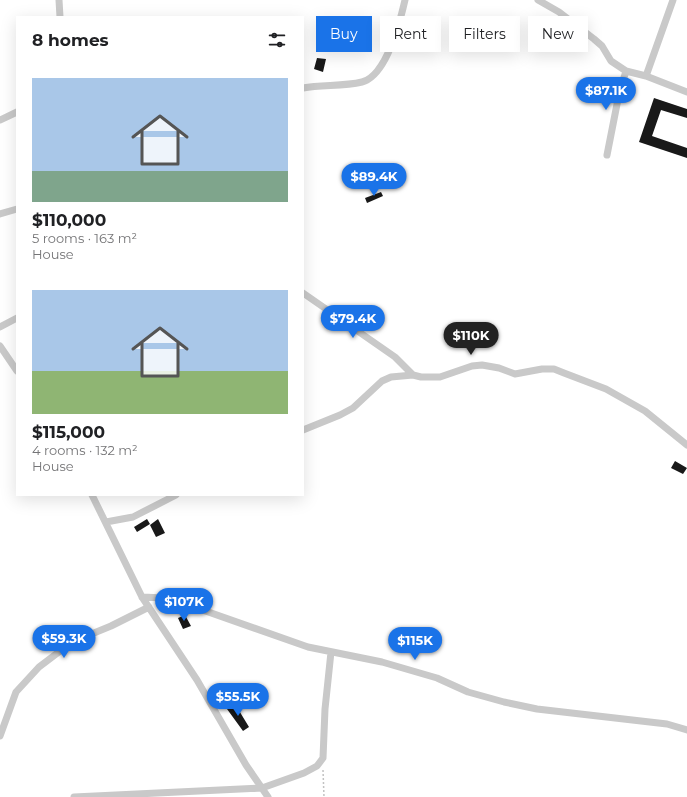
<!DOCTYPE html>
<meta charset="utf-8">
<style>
body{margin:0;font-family:Montserrat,sans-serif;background:#f2f2f2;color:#202124;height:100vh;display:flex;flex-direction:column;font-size:15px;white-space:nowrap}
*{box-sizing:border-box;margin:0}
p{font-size:13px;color:#757577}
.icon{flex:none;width:22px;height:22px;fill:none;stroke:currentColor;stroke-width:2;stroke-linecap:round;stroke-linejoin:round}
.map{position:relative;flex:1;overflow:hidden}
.drawer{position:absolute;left:16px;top:16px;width:288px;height:480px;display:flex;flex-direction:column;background:#fff;border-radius:0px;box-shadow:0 4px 16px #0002}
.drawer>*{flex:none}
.hud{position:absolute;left:316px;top:16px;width:311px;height:36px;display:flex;gap:8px}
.price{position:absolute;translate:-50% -34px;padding:0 9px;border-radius:14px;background:#1a73e8;color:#fff;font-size:13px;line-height:26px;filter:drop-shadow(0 1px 2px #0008)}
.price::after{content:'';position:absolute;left:50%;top:24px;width:12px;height:9px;margin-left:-6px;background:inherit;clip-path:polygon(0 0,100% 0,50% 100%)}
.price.current{background:#222;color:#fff}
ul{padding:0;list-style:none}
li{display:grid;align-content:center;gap:8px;height:212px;padding:0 16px}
li span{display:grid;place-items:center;height:124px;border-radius:0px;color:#555}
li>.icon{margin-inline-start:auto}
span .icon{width:72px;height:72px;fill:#fffc;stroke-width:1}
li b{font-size:17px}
h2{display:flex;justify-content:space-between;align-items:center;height:48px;padding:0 16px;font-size:17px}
.chip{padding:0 14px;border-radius:0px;background:#fff;box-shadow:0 4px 16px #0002;font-size:14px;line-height:36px}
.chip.current{background:#1a73e8;color:#fff}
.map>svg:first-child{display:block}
.building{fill:#191919}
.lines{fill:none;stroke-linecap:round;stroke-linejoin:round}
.path{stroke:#c2c2c2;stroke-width:1.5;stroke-dasharray:2 2;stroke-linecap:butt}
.minor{stroke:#c9c9c9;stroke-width:7}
</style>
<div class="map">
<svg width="687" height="797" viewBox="0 0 687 797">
<rect width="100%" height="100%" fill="#fff"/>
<path class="building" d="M317 58 326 59 323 72 314 69Z
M654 98 687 109V118L661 110 652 136 687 148V158L639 142Z
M381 192 383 196 367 203 365 198Z
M675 461 687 468 683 474 671 468Z
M147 519 150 524 137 532 134 527Z
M158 519 165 533 156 537 150 525Z
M185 615 191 626 183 629 178 618Z
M235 704 249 727 243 731 227 709Z"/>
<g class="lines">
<path class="path" d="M323 770 324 797"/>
<path class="minor" d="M59 0 60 17
M538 0 559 12 594 39 602 46 611 61 626 71 646 76 687 92
M646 76 673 0
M303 88C322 84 342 87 362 82 386 76 400 22 405 0
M0 120 17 112
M607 155 619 94 626 71
M0 214 17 209
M303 293 395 357 413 375
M0 327 17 318
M0 346 17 371
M303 430 340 415 353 408 382 381 391 377 413 375 421 377H440L472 366 482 365 499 368 515 374 542 369H554L564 373 606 389 645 411 687 445
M92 495 142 597 197 680 246 765 268 797
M106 522 133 517 176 495
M142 597 165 598 180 602 308 647 382 662 437 678 468 692 504 702 537 709 667 724 687 730
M0 736 16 692 39 667 72 642 111 626 149 607
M74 797 262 788 304 773 317 766 323 758 325 709 331 652"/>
</g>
</svg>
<b class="price" style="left:606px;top:111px">$87.1K</b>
<b class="price" style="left:374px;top:197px">$89.4K</b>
<b class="price" style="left:353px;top:339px">$79.4K</b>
<b class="price current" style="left:471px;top:356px">$110K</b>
<b class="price" style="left:184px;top:622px">$107K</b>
<b class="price" style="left:64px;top:659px">$59.3K</b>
<b class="price" style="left:415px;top:661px">$115K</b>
<b class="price" style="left:238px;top:717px">$55.5K</b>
<div class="hud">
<a class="chip current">Buy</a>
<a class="chip">Rent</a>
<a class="chip">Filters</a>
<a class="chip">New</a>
</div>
<section class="drawer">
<h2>8 homes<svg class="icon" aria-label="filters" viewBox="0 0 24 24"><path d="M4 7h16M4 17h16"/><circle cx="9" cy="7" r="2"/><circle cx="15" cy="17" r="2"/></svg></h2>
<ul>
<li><span style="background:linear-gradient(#a9c7e8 75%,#7fa58c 0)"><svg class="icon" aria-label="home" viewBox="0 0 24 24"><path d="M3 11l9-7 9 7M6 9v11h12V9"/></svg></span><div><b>$110,000</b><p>5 rooms · 163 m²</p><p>House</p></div></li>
<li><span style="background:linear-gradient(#a9c7e8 65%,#8fb573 0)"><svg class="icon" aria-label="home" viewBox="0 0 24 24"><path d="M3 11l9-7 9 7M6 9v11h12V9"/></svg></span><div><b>$115,000</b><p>4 rooms · 132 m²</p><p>House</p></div></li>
</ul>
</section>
</div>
